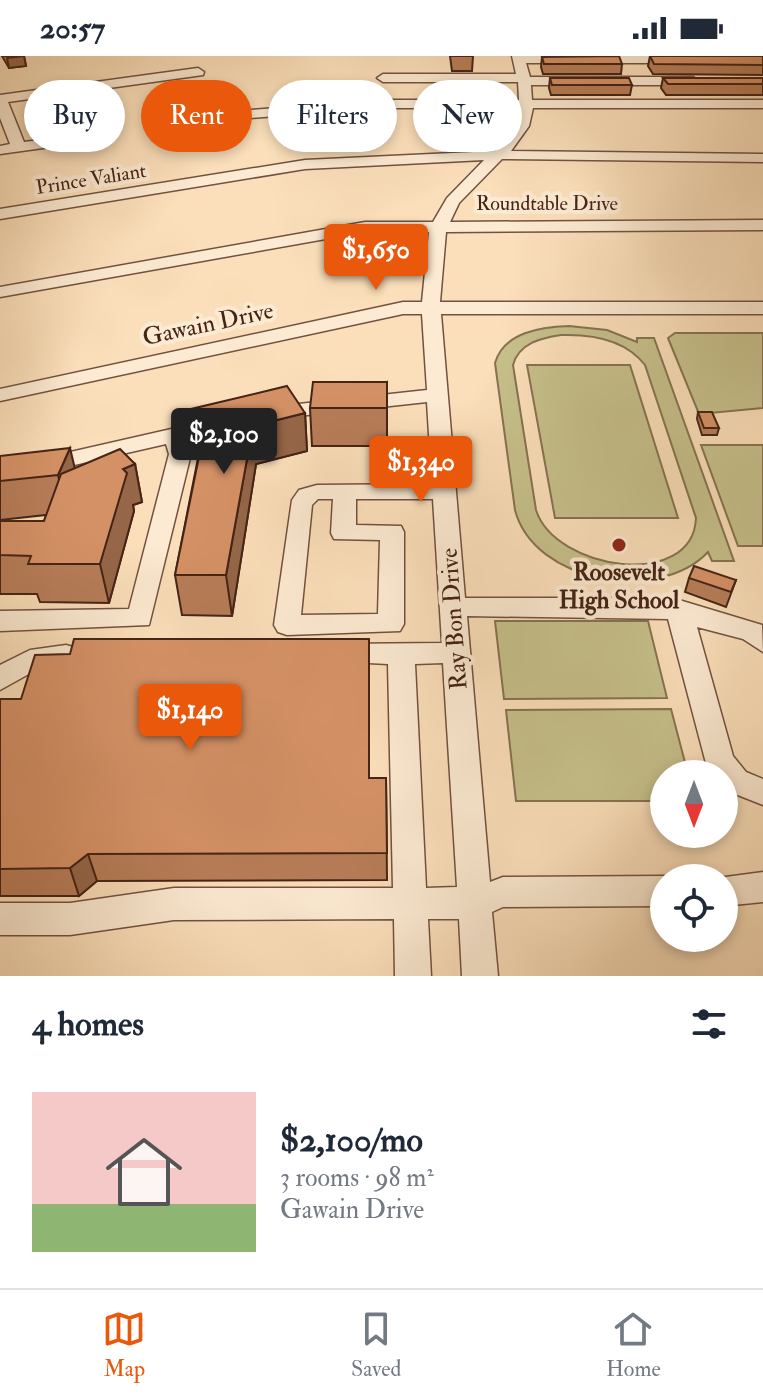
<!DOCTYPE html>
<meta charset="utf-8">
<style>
body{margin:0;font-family:"IM FELL Double Pica",serif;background:#f2f2f3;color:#1f2937;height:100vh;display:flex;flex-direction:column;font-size:30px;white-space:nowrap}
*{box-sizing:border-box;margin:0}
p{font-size:26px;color:#747a83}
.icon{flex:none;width:44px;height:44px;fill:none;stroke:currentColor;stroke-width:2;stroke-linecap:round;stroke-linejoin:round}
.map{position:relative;height:920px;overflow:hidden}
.panel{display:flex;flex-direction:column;background:#fff;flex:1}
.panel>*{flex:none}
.guide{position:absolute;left:24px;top:24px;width:716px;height:72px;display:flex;gap:16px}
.needle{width:52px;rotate:180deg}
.controls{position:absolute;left:650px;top:704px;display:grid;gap:16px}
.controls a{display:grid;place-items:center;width:88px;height:88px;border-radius:50%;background:#fff;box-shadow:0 4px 12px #0003;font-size:40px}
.price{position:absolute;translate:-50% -68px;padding:0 18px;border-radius:8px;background:#ea580c;color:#fff;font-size:26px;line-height:52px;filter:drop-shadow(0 2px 4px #0008)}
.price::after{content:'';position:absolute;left:50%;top:48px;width:24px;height:18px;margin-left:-12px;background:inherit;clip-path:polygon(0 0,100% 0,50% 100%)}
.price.active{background:#222;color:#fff}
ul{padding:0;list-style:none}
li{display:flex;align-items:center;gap:24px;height:200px;padding:0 32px}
li span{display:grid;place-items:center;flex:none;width:224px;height:160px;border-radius:0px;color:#555}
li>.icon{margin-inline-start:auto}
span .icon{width:96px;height:96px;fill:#fffc;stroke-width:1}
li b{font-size:34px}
h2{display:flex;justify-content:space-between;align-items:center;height:96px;padding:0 32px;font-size:34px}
.pill{padding:0 28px;border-radius:36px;background:#fff;box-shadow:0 4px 12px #0003;font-size:28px;line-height:72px}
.pill.active{background:#ea580c;color:#fff}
.status{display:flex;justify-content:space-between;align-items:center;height:56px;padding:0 40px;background:#fff;direction:ltr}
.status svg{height:22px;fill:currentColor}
.tabs{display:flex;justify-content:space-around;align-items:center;height:112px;border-top:2px solid #e0e1e3;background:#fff;font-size:22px;color:#747a83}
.tabs a{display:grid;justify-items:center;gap:4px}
.tabs .active{color:#ea580c}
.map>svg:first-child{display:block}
.green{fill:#c6c08b;stroke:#867250;stroke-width:2;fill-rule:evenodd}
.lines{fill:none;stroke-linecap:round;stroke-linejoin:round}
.minor-casing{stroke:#72523f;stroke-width:3}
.minor{fill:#fcead2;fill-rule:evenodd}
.wall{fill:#b77d58;stroke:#452316;stroke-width:2}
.shaded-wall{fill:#956647;stroke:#452316;stroke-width:2}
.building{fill:#d59166;stroke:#452316;stroke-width:2}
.poi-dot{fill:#8f2418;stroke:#fcead2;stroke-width:3}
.labels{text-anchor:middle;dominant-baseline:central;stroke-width:8;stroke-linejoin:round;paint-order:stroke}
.far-street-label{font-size:20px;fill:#452316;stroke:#fcead2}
.street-label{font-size:24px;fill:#452316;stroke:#fcead2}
.poi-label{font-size:24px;font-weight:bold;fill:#452316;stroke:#fcead2}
</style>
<div class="status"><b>20:57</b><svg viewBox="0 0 49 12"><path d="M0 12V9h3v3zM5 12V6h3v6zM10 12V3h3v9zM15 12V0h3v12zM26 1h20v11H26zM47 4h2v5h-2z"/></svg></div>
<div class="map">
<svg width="763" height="920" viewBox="0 0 763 920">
<rect width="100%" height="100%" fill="#fbdfba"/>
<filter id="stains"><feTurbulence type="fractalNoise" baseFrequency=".0025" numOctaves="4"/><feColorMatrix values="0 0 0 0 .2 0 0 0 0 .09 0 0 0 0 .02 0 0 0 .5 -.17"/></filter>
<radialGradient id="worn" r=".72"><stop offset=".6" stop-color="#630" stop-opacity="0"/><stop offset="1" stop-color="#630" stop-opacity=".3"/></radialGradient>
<path class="green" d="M569 270 607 274 637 286V282H654L734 505H712L708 496C659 548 534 527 515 454L495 307C504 276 541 271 569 270ZM561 279C591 278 625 283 645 309L696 462C693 535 555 514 536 454L513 309C519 287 541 282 561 279Z
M675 277H763V352L699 358 668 282Z
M527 309H630L678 462H555Z
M701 389H763V490H738Z
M495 565H648L667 642 504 643Z
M671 653 688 718H664V745H516L506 654Z"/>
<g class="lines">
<g class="minor-casing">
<path id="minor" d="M512 0H684L687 3 681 7H526L530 21H693L699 25 693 29H531L532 44H763V52H533L529 70 511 95 763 98V106L502 103 459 147 450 166 763 164V174L446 176 440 246H763V258H441L465 542H659L679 544 762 569 763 596 743 583 697 571 733 700 746 716 763 723V749L725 734 724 718H711L707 711 668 563 467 560 490 826 503 821 664 820 670 822H664V850L503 851 492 856 498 920H462L459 863H428L431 920H395L394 863 174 864 70 879H0V847H70L174 832H393L388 608 329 605 325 598 329 591 339 588 442 587 433 443H356V469L401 470 404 476V568L400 575 287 579 278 576 274 569 292 444 299 434 317 429 432 428 427 346 271 363 260 357 271 351 427 334 422 258H403L0 345V333L403 246H422L429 176H365L0 241V231L365 166H433L447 142 484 104 305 113 0 163V153L305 104 495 95 515 70 519 52H380L251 62 244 58 251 54 380 44H519L518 26H383L377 22 383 18H516ZM333 443 331 477 334 483 380 484 378 558 301 559 312 449 318 443ZM443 607 457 831 426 832 415 608Z
M198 12 204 16 203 19 8 46 24 86 108 75 115 79 108 83 0 98V90L10 88 0 62V39Z
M224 361 235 368 232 373 186 383 191 398 149 569 0 575V555L129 553 169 398 166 388 0 426V412Z
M66 589 76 592 80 599 76 606 36 614 0 634V609L30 594Z
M763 816V846L724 850V822H718Z"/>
</g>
<use href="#minor" class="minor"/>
</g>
<path class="wall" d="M2 0H24L26 10 9 12Z
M450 0H473L472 15H452Z
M650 0H763V19L653 18 648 10Z
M542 1 622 8 621 18H543L541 11Z
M550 22 632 29 630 39H551L549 32Z
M663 22H763V39H666L661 32Z
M387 326V390H312L310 352Z
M191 353 305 357 307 395 256 408 232 560 182 559 175 519 199 397 197 391Z
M698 356 719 372 717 379H702L697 363Z
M0 400 75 412 135 408 142 446 133 449 134 455 109 547 40 546 37 538H0V465H44L46 459 0 464Z
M689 522 736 524 726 551 685 536Z
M0 643 369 722H386L387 824 97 825 79 840H0Z"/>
<path class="shaded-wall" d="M24 0 26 10 9 12 7 2Z
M305 357 307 395 256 408 232 560 226 519 253 370Z
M70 392 79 430 67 457 58 419Z
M135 408 142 446 133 449 134 455 109 547 100 508 123 413Z
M88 798 97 825 79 840 70 812Z"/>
<path class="building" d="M619 0 622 8H544L542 1Z
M650 0H763V9L654 8Z
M550 22H629L632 29H552Z
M663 22H763V28H668Z
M313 326H387V352H310Z
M287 330 305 357 253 370 226 519H175L204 376 191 353Z
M698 356H712L719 372H704Z
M70 392 58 419 0 425V400Z
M120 393 135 408 123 413 127 417 100 508H28L31 500 0 499V465H44L61 418Z
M694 510 736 524 731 536 689 522Z
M74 583H369V722H386L387 797 88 798 70 812 0 813V643H21L35 599 70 598Z"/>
<circle class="poi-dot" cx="619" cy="489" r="8"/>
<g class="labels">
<g class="far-street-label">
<text transform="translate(91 123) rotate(-9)">Prince Valiant</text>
<text x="547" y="147">Roundtable Drive</text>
</g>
<g class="street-label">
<text transform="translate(208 268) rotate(-12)">Gawain Drive</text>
<text transform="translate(454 563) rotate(-94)">Ray Bon Drive</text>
</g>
<g class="poi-label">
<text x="619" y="516">Roosevelt<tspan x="619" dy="28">High School</tspan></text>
</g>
</g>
<rect width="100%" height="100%" filter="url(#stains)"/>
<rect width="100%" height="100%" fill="url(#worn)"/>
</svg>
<div class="controls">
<a><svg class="needle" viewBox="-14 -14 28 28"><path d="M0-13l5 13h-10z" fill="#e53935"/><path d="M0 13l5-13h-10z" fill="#747a83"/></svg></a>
<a><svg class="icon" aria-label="locate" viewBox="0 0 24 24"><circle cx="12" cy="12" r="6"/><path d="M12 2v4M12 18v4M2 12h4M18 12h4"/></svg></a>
</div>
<b class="price" style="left:376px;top:236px">$1,650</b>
<b class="price active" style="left:224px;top:420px">$2,100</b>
<b class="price" style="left:421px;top:448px">$1,340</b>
<b class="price" style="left:190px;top:696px">$1,140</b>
<div class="guide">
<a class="pill">Buy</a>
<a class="pill active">Rent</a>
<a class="pill">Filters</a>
<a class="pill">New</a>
</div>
</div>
<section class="panel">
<h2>4 homes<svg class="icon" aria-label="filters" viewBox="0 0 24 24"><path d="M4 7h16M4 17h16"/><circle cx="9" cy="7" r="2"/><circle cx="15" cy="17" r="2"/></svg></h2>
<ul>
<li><span style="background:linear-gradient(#f6c9c9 70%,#8fb573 0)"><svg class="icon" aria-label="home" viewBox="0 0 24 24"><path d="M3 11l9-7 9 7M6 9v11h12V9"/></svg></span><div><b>$2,100/mo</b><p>3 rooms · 98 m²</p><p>Gawain Drive</p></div></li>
</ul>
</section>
<nav class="tabs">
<a class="active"><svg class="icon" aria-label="map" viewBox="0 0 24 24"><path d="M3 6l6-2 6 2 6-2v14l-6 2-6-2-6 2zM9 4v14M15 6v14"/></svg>Map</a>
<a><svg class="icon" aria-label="saved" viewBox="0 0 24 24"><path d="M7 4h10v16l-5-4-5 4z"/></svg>Saved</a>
<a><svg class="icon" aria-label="home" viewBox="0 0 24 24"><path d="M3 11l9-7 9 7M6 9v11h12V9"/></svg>Home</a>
</nav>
